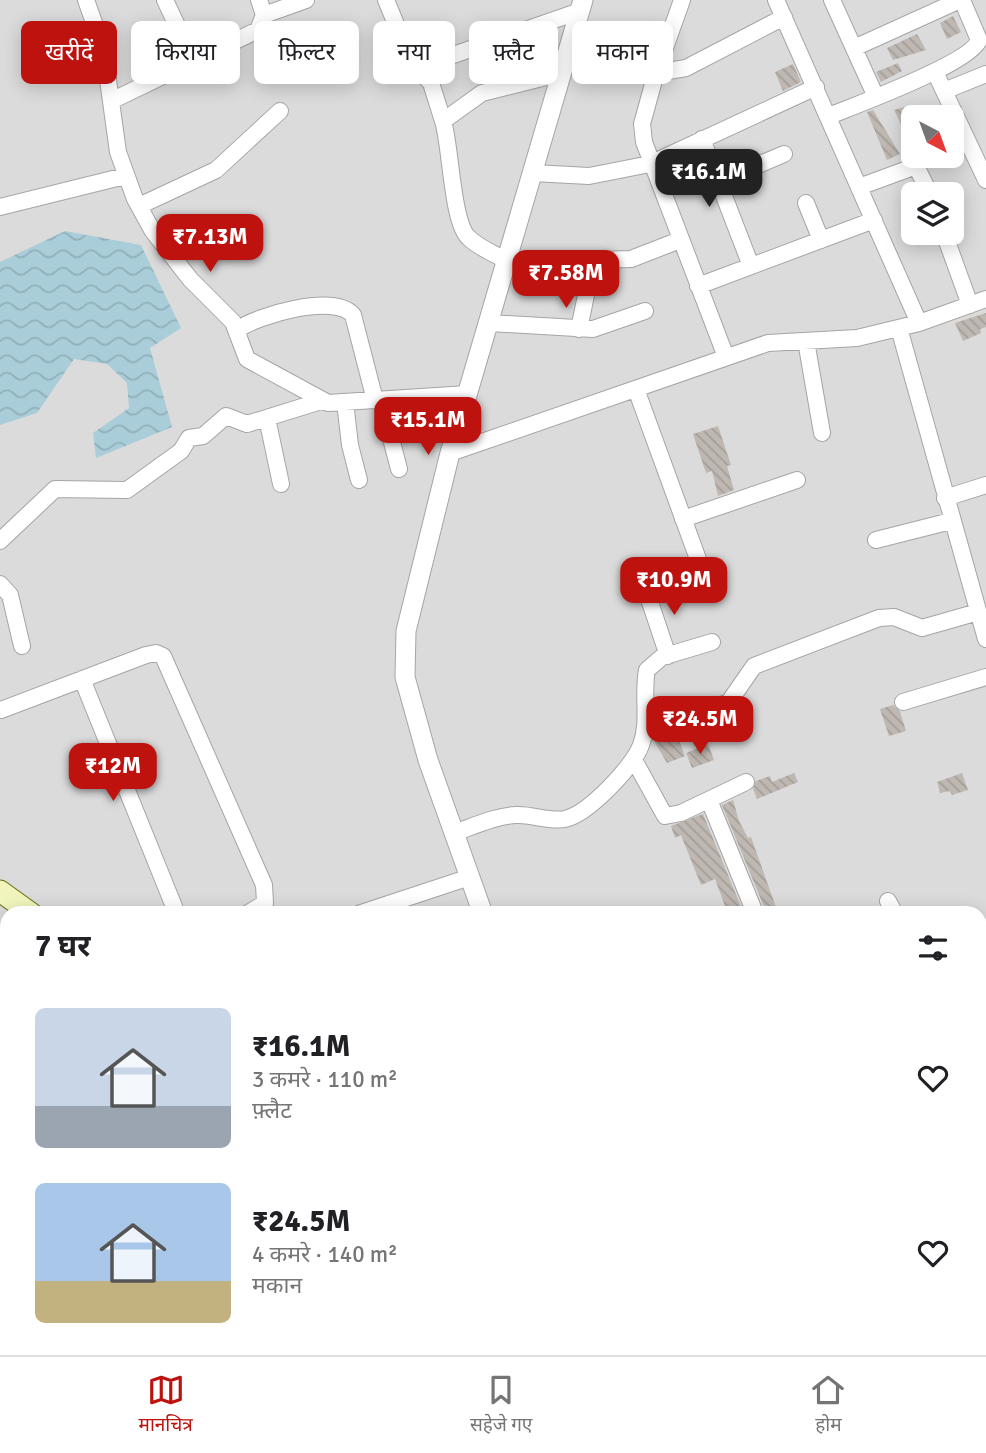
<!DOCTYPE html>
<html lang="hi">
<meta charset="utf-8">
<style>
body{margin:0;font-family:Signika,"Noto Sans Devanagari",sans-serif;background:#f6f6f6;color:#202124;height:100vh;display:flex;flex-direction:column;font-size:26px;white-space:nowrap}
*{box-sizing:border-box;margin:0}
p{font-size:23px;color:#757577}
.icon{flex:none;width:38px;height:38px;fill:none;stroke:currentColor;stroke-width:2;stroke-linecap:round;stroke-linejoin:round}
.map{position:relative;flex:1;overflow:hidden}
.details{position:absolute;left:0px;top:906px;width:987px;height:450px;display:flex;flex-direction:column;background:#fff;border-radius:21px 21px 0 0;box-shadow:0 4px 18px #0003}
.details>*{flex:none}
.banner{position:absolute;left:21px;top:21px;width:945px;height:63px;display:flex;gap:14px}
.needle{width:46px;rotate:139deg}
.fabs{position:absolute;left:901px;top:105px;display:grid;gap:14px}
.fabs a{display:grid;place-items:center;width:63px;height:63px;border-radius:10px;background:#fff;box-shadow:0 4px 18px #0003;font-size:35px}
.price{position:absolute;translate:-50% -60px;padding:0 16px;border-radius:14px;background:#be120f;color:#fff;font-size:23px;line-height:46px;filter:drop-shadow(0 2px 4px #0008)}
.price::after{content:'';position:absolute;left:50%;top:42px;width:21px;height:16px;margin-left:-10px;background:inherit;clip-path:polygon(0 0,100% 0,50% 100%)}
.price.current{background:#222;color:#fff}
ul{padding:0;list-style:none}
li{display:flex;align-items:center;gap:21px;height:175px;padding:0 35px}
li span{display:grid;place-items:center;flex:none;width:196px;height:140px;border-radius:10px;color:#555}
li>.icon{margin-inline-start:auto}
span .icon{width:84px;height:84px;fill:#fffc;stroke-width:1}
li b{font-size:30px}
h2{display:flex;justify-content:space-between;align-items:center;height:84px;padding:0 35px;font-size:30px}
.tag{padding:0 24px;border-radius:10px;background:#fff;box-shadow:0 4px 18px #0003;font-size:24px;line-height:63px}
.tag.current{background:#be120f;color:#fff}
.dock{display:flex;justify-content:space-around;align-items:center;height:98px;border-top:2px solid #e0e0e0;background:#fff;font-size:19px;color:#757577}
.dock a{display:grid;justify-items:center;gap:4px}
.dock .current{color:#be120f}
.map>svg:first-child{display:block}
.residential{fill:#dcdbdb;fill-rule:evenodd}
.water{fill:url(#water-waves)}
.building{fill:url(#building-back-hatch)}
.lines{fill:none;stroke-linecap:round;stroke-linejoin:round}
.minor-casing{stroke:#a5a5a5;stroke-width:18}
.tertiary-casing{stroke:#a5a5a5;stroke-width:21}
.secondary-casing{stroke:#626e0d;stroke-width:23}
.minor{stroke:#fff;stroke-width:16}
.tertiary{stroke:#fff;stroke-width:19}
.secondary{stroke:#f1f5bd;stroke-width:21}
</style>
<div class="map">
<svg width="986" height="1355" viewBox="0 0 986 1355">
<defs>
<pattern id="water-waves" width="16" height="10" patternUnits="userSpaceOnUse" patternTransform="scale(1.75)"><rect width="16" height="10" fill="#a9cdd9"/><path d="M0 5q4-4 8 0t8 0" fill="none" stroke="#91b0ba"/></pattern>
<pattern id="building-back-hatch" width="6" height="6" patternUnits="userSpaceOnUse" patternTransform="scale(1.75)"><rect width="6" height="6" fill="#bfb8b2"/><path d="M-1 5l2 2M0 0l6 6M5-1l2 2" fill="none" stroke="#a49e99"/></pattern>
</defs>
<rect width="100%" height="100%" fill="#efece5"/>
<path class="residential" d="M0 0H986V1355H0ZM914 117H952V156H914ZM914 194H952V233H914ZM7 914H980V1349H7Z"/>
<path class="water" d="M65 231 141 245 181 328 150 348 172 427 96 458 93 433 129 408 127 383 107 364 74 359 37 413 0 425V262Z"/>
<path class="building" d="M953 16 961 32 947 39 940 23Z
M917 34 926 50 893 60 887 48Z
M898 63 902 71 881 82 876 72Z
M793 64 801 82 783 91 775 72Z
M904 107 912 121 902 126 894 110Z
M873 110 900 154 887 160 867 112Z
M986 313V327L980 329 981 333 963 341 955 323Z
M718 426 731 465 727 466 734 490 718 496 712 471 706 473 693 434Z
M893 705 900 712 906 731 889 736 880 709Z
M676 733 685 756 667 763 654 741Z
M708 744 714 760 692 768 686 753Z
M794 773 798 782 757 799 753 789 756 781 770 776 772 782Z
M962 773 968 790 952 795 950 791 940 793 937 782Z
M733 800 739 821 748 838 751 837 777 910 767 914 722 805Z
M703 814 744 914H728L715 879 701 885 681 835 675 838 671 826Z"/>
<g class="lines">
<g class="minor-casing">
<path id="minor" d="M86 0 104 51 118 152 135 199 152 230 190 279 233 322 247 359 328 403 468 394
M165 0 194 62
M386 0 412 63 431 83 443 121 482 93 562 73
M776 0 919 323
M832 0 876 97
M264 15 306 0
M854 48 960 0
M416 68 580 11
M935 72 986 180
M656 73 682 0
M944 91 986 74
M111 101 258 30 264 15 259 0
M829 116C856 105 971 63 979 40L962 0
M443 121C451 147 452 224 469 238 479 248 495 254 507 261
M702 139 751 266
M533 173 589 176 650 164 816 87
M718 182 784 154
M859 187 916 166 930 194
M806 203 821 240
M139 206 216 170 280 111
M0 207 125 176
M944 233 970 305
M698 286 874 220
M489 323 593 329 645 311
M899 328 986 639
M579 329 592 266 598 260 631 259 680 240
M237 330C258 315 334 293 353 315L375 400
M806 341 822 433
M726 357 644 142 642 124 656 73 686 68 784 17
M636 389 698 559
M381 400 399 469
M345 402 350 445 359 480
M267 418 281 484
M450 453 768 343 857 338 919 323 986 299
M945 498 986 485
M683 519 797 480
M876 540 951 521
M0 541 55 489 127 490 181 451 189 438 203 436 226 416 247 424 321 401
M0 584 10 595 22 646
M646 590 668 656
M82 679 177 914
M903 702 986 677
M1 710 146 655 156 653 163 656 264 885 265 903 247 914
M644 734 729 702 754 666 879 618 894 617 922 628 978 612
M634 760 665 816 681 813 746 782
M709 800 755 913
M454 833C474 826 495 816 516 815 532 814 549 822 565 819 588 814 633 767 641 745 650 721 642 695 647 670L662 657 712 642
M888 901 895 914
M358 914 470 877
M980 984 986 988
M980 1045 986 1054
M980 1078 986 1074
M980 1190 986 1192
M194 1349 201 1355
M459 1349 462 1355
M63 1355 77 1349"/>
</g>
<g class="tertiary-casing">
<path id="tertiary" d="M483 914 428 760 405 677 406 631 450 453 583 0
M964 1355 980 1349"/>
</g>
<g class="secondary-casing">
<path id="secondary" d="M0 891 32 914
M638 1349 643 1355"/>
</g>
<use href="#minor" class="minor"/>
<use href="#tertiary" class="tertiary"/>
<use href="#secondary" class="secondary"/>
</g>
</svg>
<div class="fabs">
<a><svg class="needle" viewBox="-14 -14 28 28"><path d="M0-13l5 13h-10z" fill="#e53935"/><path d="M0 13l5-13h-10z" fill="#757577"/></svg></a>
<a><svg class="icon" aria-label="layers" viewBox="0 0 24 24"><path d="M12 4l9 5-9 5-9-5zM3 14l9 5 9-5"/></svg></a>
</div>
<b class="price current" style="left:709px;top:209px">₹16.1M</b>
<b class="price" style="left:210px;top:274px">₹7.13M</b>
<b class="price" style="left:566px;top:310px">₹7.58M</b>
<b class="price" style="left:428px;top:457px">₹15.1M</b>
<b class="price" style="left:674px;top:617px">₹10.9M</b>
<b class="price" style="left:700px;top:756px">₹24.5M</b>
<b class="price" style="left:113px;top:803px">₹12M</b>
<div class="banner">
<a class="tag current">खरीदें</a>
<a class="tag">किराया</a>
<a class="tag">फ़िल्टर</a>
<a class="tag">नया</a>
<a class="tag">फ़्लैट</a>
<a class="tag">मकान</a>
</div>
<section class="details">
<h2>7 घर<svg class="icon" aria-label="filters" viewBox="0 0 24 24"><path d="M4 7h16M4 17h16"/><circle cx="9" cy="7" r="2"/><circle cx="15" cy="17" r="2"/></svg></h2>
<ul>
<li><span style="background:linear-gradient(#c9d6e8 70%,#9aa5b1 0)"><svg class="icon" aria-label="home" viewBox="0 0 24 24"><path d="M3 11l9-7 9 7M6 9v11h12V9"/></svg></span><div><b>₹16.1M</b><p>3 कमरे · 110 m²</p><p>फ़्लैट</p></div><svg class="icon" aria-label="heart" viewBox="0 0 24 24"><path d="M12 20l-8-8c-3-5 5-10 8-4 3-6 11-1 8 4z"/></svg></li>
<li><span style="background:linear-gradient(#a9c7e8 70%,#c2b280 0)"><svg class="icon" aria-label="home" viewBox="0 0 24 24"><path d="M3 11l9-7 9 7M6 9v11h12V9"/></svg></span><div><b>₹24.5M</b><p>4 कमरे · 140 m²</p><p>मकान</p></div><svg class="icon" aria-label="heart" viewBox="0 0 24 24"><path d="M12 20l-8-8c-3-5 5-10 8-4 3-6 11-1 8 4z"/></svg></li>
</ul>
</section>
</div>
<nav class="dock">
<a class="current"><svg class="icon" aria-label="map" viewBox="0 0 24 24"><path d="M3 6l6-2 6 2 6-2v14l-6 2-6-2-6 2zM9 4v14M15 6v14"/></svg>मानचित्र</a>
<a><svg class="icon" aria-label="saved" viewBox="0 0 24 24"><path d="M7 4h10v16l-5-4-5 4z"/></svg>सहेजे गए</a>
<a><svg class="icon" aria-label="home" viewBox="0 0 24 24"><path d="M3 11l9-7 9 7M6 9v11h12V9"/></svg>होम</a>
</nav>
